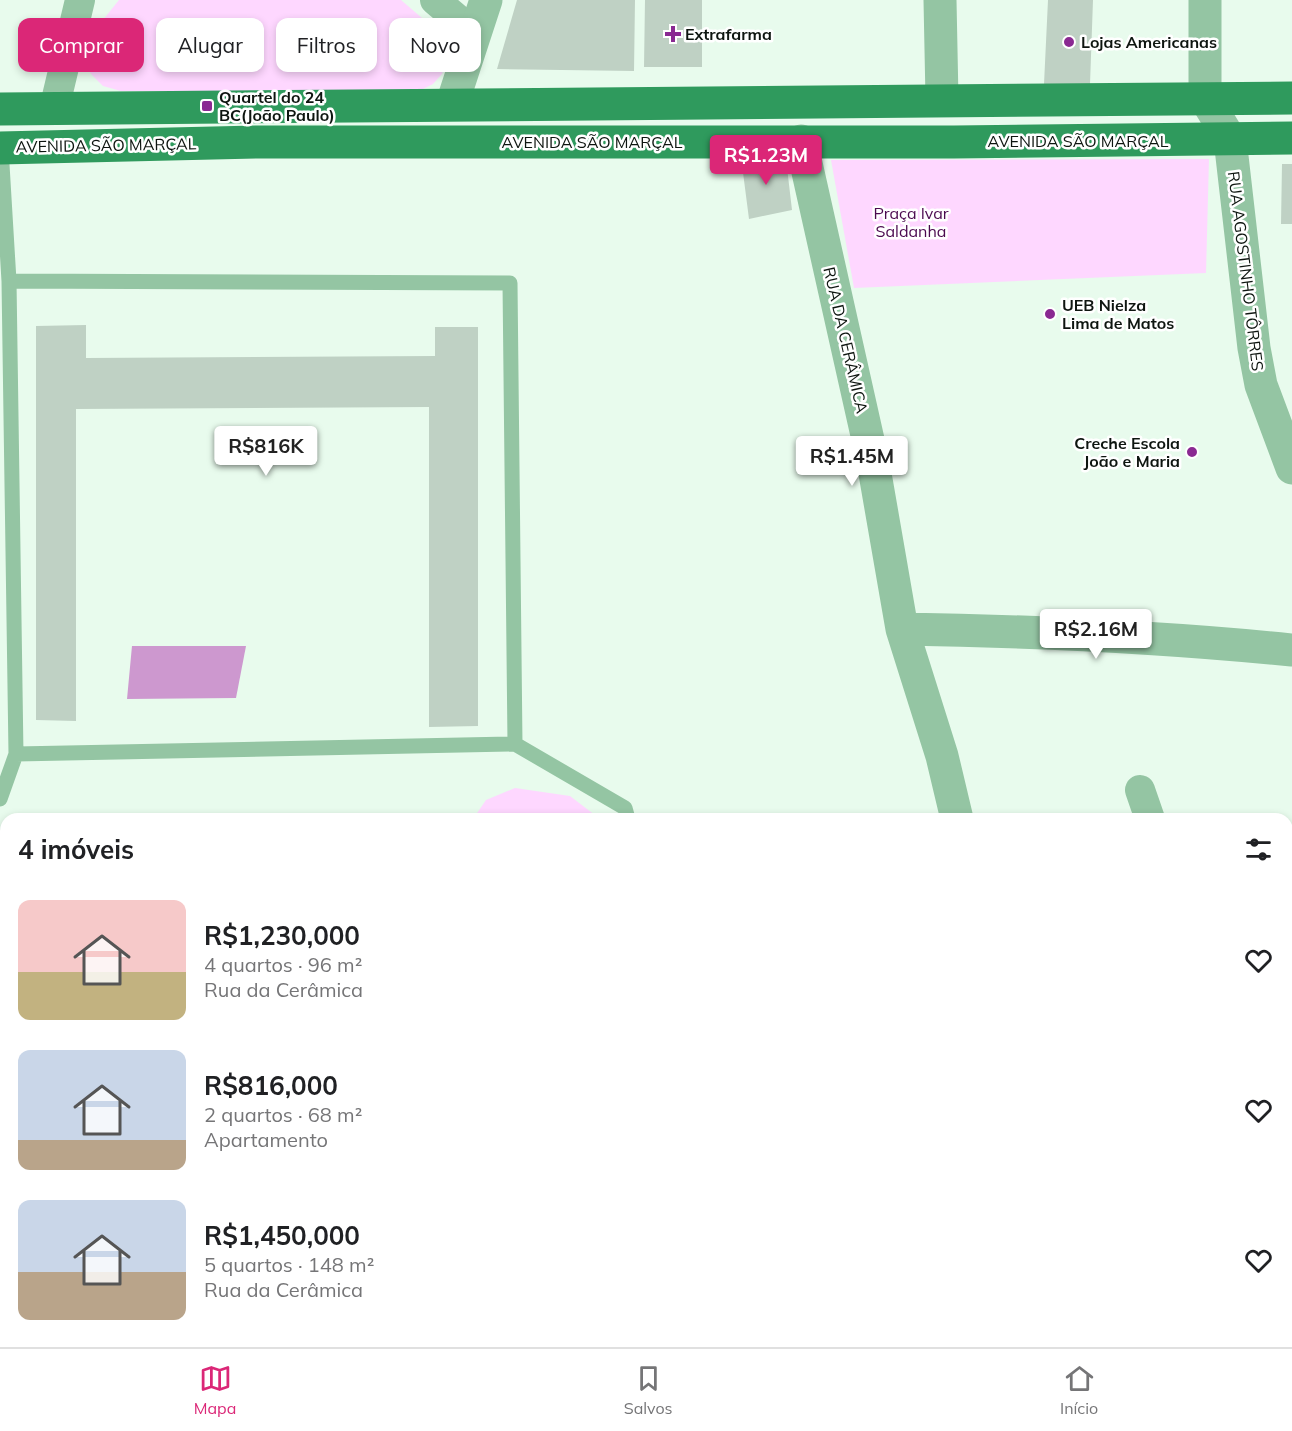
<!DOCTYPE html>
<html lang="pt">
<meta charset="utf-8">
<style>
body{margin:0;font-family:Mulish,sans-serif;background:#f2f2f2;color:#202124;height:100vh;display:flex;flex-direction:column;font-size:22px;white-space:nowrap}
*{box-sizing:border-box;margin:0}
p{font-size:20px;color:#757577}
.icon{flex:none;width:33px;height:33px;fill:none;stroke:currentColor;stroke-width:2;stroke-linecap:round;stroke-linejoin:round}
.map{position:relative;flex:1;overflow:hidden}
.sheet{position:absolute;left:0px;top:813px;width:1293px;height:534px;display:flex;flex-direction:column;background:#fff;border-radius:18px 18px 0 0;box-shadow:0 3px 9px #0003}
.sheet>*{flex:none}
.hud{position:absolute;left:18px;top:18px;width:600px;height:54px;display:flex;gap:12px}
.price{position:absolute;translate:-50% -51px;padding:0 14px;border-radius:6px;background:#fff;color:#222;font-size:20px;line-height:39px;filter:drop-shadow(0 2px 3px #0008)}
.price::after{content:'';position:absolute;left:50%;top:36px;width:18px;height:14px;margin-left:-9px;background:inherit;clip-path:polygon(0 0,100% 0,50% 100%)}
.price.active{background:#db2777;color:#fff}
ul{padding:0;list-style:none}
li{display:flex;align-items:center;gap:18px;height:150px;padding:0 18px}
li span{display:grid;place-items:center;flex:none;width:168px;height:120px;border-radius:12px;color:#555}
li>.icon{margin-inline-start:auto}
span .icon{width:72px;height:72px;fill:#fffc;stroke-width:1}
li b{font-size:26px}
h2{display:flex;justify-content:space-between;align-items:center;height:72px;padding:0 18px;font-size:26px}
.chip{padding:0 21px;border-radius:12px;background:#fff;box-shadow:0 3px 9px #0003;font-size:21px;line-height:54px}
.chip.active{background:#db2777;color:#fff}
.tab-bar{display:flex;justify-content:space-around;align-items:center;height:84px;border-top:2px solid #e0e0e0;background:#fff;font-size:16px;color:#757577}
.tab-bar a{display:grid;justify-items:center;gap:3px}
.tab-bar .active{color:#db2777}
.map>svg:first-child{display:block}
.green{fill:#fed7ff}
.water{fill:#cd98cf}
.building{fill:#bfd1c4}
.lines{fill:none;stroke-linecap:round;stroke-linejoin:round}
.service{stroke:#94c5a3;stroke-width:15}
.minor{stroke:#94c5a3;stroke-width:30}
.tertiary{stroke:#94c5a3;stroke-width:33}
.primary{stroke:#2f9a5d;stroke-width:33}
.poi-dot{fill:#8a2992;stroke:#fff;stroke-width:2}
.labels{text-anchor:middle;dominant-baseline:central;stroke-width:5;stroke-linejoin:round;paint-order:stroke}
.poi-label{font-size:16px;font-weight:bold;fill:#0e1510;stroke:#fff;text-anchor:start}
.street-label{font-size:16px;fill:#0e1510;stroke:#fff}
.park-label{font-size:16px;fill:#4b094f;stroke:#fff}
</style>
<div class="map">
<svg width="1292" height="1347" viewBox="0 0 1292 1347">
<rect width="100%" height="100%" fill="#e8fbed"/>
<path class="green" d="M119 0H401L443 36 448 57 442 74 433 84 419 91H121L103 86 91 74 83 58 86 41Z
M1209 159 1206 273 854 288 831 160Z
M515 788 570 796 600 819H473L486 800Z
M292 1341H579L581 1347H288Z
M808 1341H1101L1104 1347H810Z"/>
<path class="water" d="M132 646H246L236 698 127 699Z"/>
<path class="building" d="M517 0H635L634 71 497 69Z
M645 0H702V67H644Z
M1048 0H1093L1090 84H1044Z
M741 157 786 159 792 210 749 219Z
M1282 164H1292V224H1281Z
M86 325V358L435 356V327H478V726L429 727V407L76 409V721L36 720V326Z"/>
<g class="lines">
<path class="service" d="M9 281 510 283 515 744
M16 754 515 744 625 808 628 819
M0 799 16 754 9 281 1 148
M769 1341 770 1347"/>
<path class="minor" d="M435 0 475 34
M54 109 80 0
M1140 790 1150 819
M1287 1037 1292 1042"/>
<path class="tertiary" d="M940 0 942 99
M1205 0V98L1230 139 1254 348 1261 385 1292 468
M452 104 486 0
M801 141 873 462 902 629 942 756 957 819
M902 629C1033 631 1162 637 1292 650
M1233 1341 1237 1347"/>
<path class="primary" d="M0 109 1292 98
M0 148 256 142H954L1292 138"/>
</g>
<g class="poi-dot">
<path d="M670 25h6v6h6v6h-6v6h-6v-6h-6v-6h6z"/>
<circle cx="1069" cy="42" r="6"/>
<rect x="201" y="100" width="12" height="12" rx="3"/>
<circle cx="1050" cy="314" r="6"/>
<circle cx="1192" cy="452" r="6"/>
</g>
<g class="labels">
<g class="poi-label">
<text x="685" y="34">Extrafarma</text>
<text x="1081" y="42">Lojas Americanas</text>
<text x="219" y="97">Quartel do 24<tspan x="219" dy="18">BC(João Paulo)</tspan></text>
<text x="1062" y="305">UEB Nielza<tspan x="1062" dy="18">Lima de Matos</tspan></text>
<text x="1180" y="443" text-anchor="end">Creche Escola<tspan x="1180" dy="18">João e Maria</tspan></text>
</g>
<g class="street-label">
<text x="1078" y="141">AVENIDA SÃO MARÇAL</text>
<text x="592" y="142">AVENIDA SÃO MARÇAL</text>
<text transform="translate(106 145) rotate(-1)">AVENIDA SÃO MARÇAL</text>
<text transform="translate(1246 271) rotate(83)">RUA AGOSTINHO TÔRRES</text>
<text transform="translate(846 340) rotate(77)">RUA DA CERÂMICA</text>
</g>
<g class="park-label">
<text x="911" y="213">Praça Ivar<tspan x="911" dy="18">Saldanha</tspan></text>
</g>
</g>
</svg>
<b class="price active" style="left:766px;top:186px">R$1.23M</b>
<b class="price" style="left:266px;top:477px">R$816K</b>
<b class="price" style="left:852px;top:487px">R$1.45M</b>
<b class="price" style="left:1096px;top:660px">R$2.16M</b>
<div class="hud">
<a class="chip active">Comprar</a>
<a class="chip">Alugar</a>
<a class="chip">Filtros</a>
<a class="chip">Novo</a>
</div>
<section class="sheet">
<h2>4 imóveis<svg class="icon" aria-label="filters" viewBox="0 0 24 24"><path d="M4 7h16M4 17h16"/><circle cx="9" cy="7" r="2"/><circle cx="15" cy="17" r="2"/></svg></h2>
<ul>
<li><span style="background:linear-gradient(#f6c9c9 60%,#c2b280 0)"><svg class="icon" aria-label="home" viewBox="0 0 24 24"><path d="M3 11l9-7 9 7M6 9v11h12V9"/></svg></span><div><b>R$1,230,000</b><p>4 quartos · 96 m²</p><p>Rua da Cerâmica</p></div><svg class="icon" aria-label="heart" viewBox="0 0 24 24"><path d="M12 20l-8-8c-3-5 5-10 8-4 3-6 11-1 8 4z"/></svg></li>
<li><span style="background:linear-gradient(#c9d6e8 75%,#b9a48a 0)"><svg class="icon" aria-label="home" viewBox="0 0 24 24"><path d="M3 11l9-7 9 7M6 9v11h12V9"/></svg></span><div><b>R$816,000</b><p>2 quartos · 68 m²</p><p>Apartamento</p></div><svg class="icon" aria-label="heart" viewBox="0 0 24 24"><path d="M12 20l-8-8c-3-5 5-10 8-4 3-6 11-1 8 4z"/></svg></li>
<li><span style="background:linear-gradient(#c9d6e8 60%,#b9a48a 0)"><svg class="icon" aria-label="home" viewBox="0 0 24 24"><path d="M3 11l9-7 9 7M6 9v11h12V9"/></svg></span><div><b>R$1,450,000</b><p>5 quartos · 148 m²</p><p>Rua da Cerâmica</p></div><svg class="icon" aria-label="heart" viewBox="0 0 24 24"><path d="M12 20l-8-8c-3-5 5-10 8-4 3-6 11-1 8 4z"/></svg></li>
</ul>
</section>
</div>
<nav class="tab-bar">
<a class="active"><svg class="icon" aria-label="map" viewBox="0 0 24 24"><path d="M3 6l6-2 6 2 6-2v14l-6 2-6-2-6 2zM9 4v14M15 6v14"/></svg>Mapa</a>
<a><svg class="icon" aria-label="saved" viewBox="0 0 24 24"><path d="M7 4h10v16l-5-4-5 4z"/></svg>Salvos</a>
<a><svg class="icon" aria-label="home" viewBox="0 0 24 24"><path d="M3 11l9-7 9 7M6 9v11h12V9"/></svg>Início</a>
</nav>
